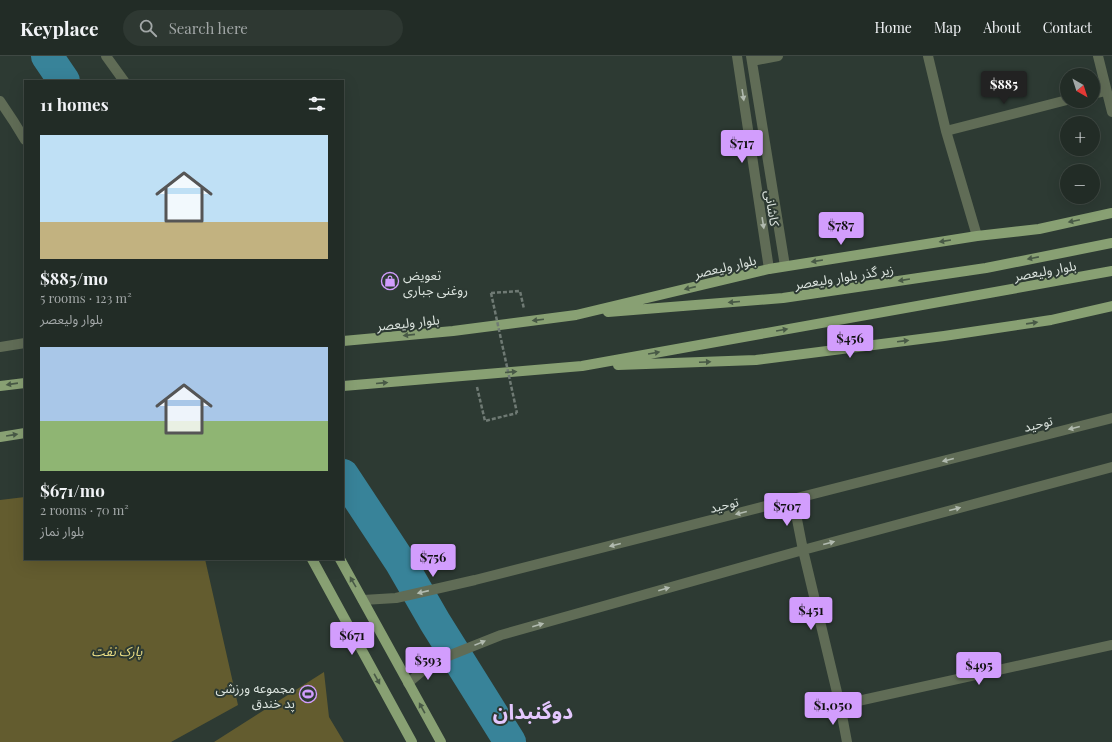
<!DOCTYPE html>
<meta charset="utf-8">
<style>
body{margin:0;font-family:"Playfair Display","Noto Sans Arabic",serif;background:#2e3832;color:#f1f3f6;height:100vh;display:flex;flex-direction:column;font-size:15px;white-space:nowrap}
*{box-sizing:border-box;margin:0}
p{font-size:13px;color:#a2a7a7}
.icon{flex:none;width:22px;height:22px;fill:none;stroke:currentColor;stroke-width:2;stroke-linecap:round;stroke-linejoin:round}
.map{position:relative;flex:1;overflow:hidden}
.sheet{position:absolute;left:24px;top:24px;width:320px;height:480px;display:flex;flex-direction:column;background:#222c26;border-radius:0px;box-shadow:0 4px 16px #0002,0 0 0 1px #3f4843}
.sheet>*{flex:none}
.needle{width:26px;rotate:141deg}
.buttons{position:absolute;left:1060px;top:12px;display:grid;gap:8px}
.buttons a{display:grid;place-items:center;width:40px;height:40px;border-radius:50%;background:#222c26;box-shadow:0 4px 16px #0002,0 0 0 1px #3f4843;font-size:20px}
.price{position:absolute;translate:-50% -34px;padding:0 9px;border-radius:4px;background:#d29dfd;color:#111;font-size:13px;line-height:26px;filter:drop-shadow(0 1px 2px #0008)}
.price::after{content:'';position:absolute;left:50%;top:24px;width:12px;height:9px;margin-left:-6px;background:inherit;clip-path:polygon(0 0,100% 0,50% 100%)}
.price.selected{background:#222;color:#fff}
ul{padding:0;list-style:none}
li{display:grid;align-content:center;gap:8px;height:212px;padding:0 16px}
li span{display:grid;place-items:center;height:124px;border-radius:0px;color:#555}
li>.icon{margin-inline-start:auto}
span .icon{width:72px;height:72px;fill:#fffc;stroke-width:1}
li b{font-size:17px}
h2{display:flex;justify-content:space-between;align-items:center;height:48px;padding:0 16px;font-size:17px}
header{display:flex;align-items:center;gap:24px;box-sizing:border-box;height:56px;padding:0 20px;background:#222c26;border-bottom:1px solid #3f4843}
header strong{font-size:19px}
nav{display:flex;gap:22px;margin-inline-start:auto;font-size:14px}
.search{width:280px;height:36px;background:#2e3832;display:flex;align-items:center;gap:10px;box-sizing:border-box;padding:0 14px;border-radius:22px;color:#a2a7a7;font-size:15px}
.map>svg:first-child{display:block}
.green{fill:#635c2f}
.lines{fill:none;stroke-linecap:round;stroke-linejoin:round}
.river{stroke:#388399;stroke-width:32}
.path{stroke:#6f7a74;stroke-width:2.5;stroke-dasharray:4 2;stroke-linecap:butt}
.minor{stroke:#606c56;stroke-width:10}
.major{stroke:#88a073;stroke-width:10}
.path-bridge{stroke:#6f7a74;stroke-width:2.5;stroke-dasharray:4 2;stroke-linecap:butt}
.oneway{fill:#b1baaf}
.oneway2{fill:#485946}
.labels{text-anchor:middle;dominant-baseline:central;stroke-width:4;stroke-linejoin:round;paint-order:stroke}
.street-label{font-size:13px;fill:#dce4df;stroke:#2d3a33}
.poi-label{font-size:13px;fill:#dce4df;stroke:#2d3a33;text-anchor:start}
.park-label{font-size:13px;font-style:italic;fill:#e9dd84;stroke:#2d3a33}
.town-label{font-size:21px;font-weight:bold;fill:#e4c7fe;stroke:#2d3a33}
</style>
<header>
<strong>Keyplace</strong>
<div class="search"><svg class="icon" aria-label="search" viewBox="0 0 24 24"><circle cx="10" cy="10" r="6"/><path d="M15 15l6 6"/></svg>Search here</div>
<nav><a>Home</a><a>Map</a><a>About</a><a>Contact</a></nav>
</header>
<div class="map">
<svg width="1112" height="686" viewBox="0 0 1112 686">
<rect width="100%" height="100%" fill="#2d3a33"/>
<path class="green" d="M25 441V503H205L238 649 171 686H0V444Z
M324 616 329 661 344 686H214Z"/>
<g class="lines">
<path class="river" d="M47 0 64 25
M343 419 401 507 435 566 510 686"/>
<path class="path" d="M491 237 520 235 524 253
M477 331 485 365 517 357"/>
<path class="minor" d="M106 0 124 25
M737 0 769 213
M751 0 785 210
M928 0 946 75 977 180
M1098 0 1112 56
M752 5 778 0
M1093 38 1106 35
M0 45 14 66 25 84
M946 75 1067 44
M0 291 25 287
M793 443 803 494 840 649 847 686
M363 544 396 542 475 524 1112 362
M408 627 433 606 501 579 803 494 1112 411
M840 649 1112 589"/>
<path class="major" d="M608 256 783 242 986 212 1112 187
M343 285 453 275 576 259 769 213 977 180 1039 173 1112 157
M618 309 756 304 944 280 1051 264 1112 250
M0 330 25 327
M343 330 582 310 1112 215
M0 381 25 377
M312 503 412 686
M340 503 441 686"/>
<path class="path-bridge" d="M491 237 517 357"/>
</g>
<defs><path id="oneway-solid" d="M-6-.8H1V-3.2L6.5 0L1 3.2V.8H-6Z"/></defs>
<g class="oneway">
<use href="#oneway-solid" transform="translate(743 39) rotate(81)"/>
<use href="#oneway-solid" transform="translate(763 167) rotate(81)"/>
<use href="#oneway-solid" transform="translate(1074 372) rotate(166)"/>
<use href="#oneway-solid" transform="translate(948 404) rotate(166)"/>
<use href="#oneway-solid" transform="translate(955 453) rotate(-15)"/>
<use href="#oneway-solid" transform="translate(741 457) rotate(166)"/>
<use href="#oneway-solid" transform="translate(829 487) rotate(-15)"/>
<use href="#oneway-solid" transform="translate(615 489) rotate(166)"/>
<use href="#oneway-solid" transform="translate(664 533) rotate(-16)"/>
<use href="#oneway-solid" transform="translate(423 536) rotate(167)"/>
<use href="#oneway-solid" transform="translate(538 569) rotate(-16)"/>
<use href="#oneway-solid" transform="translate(480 587) rotate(-22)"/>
</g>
<g class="oneway2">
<use href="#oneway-solid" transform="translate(1074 165) rotate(168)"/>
<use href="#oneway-solid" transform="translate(945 185) rotate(171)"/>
<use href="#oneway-solid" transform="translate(1033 202) rotate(169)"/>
<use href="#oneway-solid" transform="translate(817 205) rotate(171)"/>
<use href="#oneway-solid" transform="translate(904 224) rotate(171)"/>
<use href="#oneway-solid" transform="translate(690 232) rotate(167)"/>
<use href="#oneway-solid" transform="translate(734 246) rotate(175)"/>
<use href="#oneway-solid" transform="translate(538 264) rotate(173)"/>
<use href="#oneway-solid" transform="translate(1032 267) rotate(-8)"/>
<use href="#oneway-solid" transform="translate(782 274) rotate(-10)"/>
<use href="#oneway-solid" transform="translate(409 279) rotate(174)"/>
<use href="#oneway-solid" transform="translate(903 285) rotate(-7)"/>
<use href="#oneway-solid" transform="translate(654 297) rotate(-10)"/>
<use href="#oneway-solid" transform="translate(705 306) rotate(-2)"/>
<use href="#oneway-solid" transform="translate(511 316) rotate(-5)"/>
<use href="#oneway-solid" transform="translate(382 327) rotate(-5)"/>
<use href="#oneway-solid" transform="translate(12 328) rotate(172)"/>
<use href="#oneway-solid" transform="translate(12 379) rotate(-9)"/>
<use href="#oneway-solid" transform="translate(353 526) rotate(-120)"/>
<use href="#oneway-solid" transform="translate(377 623) rotate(61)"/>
<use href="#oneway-solid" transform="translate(422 652) rotate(-119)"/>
</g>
<defs>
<g id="shop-ring" transform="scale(0.9)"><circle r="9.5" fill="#2d3a33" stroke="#d29dfd" stroke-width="1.5"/><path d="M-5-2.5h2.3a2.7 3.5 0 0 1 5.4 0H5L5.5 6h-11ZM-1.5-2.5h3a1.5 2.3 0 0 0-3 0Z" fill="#d29dfd"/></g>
<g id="stadium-ring" transform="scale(0.9)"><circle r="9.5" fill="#2d3a33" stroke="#d29dfd" stroke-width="1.5"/><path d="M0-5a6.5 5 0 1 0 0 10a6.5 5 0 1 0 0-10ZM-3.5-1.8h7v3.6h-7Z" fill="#d29dfd"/></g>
</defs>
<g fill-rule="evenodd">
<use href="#shop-ring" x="390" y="225"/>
<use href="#stadium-ring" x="308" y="638"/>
</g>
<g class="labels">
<g class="street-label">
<text transform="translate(773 152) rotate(81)">کاشانی</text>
<text transform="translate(725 210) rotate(-13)">بلوار ولیعصر</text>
<text transform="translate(1045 214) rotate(-10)">بلوار ولیعصر</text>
<text transform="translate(844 220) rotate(-9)">زیر گذر بلوار ولیعصر</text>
<text transform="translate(408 266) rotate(-6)">بلوار ولیعصر</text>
<text transform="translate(1038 367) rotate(-14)">توحید</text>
<text transform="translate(724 448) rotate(-14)">توحید</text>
</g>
<g class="poi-label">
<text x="403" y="218">تعویض<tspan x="403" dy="15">روغنی جباری</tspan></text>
<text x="295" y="631" text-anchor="end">مجموعه ورزشی<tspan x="295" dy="15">پد خندق</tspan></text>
</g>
<g class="park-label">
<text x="117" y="594">پارک نفت</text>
</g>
<g class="town-label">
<text x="533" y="654">دوگنبدان</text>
</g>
</g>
</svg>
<div class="buttons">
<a><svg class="needle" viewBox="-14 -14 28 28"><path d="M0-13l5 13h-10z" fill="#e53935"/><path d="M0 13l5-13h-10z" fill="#a2a7a7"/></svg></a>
<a>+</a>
<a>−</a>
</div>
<b class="price selected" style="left:1004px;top:49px">$885</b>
<b class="price" style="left:742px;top:108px">$717</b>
<b class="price" style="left:841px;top:190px">$787</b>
<b class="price" style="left:850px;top:303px">$456</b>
<b class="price" style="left:787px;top:471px">$707</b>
<b class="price" style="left:433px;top:522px">$756</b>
<b class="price" style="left:811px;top:575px">$451</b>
<b class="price" style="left:352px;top:600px">$671</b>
<b class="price" style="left:428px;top:625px">$593</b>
<b class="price" style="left:979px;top:630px">$495</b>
<b class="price" style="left:833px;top:670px">$1,050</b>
<section class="sheet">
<h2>11 homes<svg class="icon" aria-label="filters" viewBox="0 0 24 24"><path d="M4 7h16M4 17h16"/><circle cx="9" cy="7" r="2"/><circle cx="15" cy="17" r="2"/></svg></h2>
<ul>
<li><span style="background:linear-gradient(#bfe0f5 70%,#c2b280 0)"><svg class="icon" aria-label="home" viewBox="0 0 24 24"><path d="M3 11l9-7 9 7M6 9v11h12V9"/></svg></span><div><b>$885/mo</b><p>5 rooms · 123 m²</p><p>بلوار ولیعصر</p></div></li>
<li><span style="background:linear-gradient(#a9c7e8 60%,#8fb573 0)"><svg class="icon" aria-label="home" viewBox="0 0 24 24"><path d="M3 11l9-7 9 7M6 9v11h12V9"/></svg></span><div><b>$671/mo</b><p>2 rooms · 70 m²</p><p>بلوار نماز</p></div></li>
</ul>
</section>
</div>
